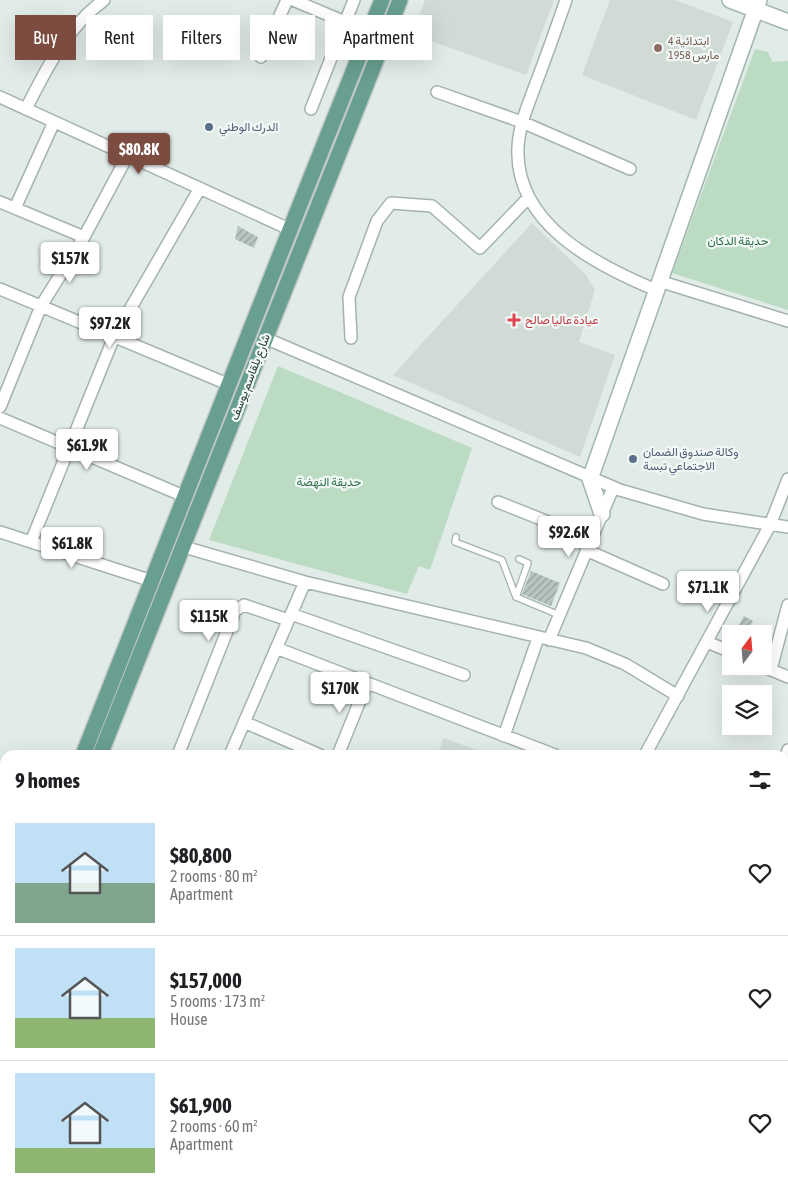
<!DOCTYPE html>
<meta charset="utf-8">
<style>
body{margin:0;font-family:"Asap Condensed",Vazirmatn,sans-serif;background:#f2f2f2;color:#202124;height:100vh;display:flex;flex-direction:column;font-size:19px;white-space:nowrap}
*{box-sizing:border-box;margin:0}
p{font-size:16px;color:#757577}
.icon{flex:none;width:28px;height:28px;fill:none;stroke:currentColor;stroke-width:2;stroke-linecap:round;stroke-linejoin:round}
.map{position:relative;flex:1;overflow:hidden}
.details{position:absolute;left:0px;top:750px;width:789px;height:446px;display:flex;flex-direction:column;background:#fff;border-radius:15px 15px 0 0;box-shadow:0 5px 20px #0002}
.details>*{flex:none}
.banner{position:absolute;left:15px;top:15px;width:500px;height:45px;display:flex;gap:10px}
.needle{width:32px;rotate:16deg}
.buttons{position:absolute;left:722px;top:625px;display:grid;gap:10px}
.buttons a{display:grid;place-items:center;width:50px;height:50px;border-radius:0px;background:#fff;box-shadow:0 5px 20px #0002;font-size:25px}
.price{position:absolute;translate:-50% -42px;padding:0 11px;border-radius:5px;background:#fff;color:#222;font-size:16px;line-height:32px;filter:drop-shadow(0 1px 2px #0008)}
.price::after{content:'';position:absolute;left:50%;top:30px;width:15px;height:11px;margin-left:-8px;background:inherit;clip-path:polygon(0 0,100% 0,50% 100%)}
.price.on{background:#7b4c3f;color:#fff}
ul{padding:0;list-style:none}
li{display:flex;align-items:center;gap:15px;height:125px;padding:0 15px}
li+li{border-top:1px solid #e0e0e0}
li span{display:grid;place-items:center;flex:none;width:140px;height:100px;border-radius:0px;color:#555}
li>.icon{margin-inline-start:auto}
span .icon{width:60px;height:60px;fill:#fffc;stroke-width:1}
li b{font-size:21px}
h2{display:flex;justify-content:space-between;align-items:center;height:60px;padding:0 15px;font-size:21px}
.chip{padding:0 18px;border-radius:0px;background:#fff;box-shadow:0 5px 20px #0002;font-size:18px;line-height:45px}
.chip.on{background:#7b4c3f;color:#fff}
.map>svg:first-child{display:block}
.built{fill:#d0dbd6}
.park{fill:#bbdbc3}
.building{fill:url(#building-hatch)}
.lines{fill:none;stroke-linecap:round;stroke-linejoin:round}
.lane-casing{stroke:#a4b3ae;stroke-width:8}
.street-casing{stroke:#a4b3ae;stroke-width:14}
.secondary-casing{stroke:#a1b6ae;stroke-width:18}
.primary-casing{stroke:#c1c8c6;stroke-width:18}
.lane{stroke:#fff;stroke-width:5.5}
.street{stroke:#fff;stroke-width:11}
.secondary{stroke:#fff;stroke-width:15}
.primary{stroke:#689f90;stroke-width:15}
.education-dot{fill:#8d6e63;stroke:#f2f8f5;stroke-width:2}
.service-dot{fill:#5c6f8a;stroke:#f2f8f5;stroke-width:2}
.health-dot{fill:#e0444e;stroke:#f2f8f5;stroke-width:2}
.labels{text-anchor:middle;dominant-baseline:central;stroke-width:4.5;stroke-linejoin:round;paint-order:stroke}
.education-label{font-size:12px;fill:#785e54;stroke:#f2f8f5;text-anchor:start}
.service-label{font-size:12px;fill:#4e5e75;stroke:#f2f8f5;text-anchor:start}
.park-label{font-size:12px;fill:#2f7047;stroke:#f2f8f5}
.health-label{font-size:12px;fill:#be3a42;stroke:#f2f8f5;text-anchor:start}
.street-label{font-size:12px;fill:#233b34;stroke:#f2f8f5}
</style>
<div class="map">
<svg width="788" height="1196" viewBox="0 0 788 1196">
<defs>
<pattern id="building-hatch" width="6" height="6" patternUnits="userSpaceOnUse" patternTransform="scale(1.25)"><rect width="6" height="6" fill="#b7c6c0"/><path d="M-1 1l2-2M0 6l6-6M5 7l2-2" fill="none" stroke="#94a29d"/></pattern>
</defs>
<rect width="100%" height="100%" fill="#e1ebe7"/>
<path class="built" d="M425 0H554L526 75 412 34Z
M610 0H675L733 22 696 120 582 75Z
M532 223 586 275 595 290 579 342 615 355 580 457 393 375Z
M443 738 491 755H438Z
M0 818 5 819V902L0 915Z
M394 1191H458L453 1196H389Z
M479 1191H554L551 1196H474Z"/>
<path class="park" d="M755 49 768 52 772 62 788 61V310L672 273Z
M278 366 472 448 430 570 419 566 407 594 209 540Z"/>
<path class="building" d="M238 226 258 237 254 248 235 239Z
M531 571 560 583 551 606 522 594Z
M744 616 753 621 746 634H734Z"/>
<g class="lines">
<g class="lane-casing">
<path id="lane" d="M456 537 455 542 502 560 516 597
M519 559 528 563 516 597 559 615"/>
</g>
<g class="street-casing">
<path id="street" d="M293 0 345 22
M566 0C556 29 546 57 535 86 528 105 519 126 518 147 514 224 596 265 656 290
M261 57 287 0
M437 92 522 122 630 169
M0 97 289 229
M26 109C46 69 67 27 104 0
M311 109 354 0
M0 202 84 237
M15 208 54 122
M659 281 788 321
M0 289 230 385
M265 338 620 490 703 514 788 527
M351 338 349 297 377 221 391 203 432 206 480 248 528 198
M0 407 41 306 84 237 128 155
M0 418 186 497
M498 502 591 539
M0 532 152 581
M31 542 114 337 200 188
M184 547 305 582 586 648 625 664 678 696
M586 550 663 584
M291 614 464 675
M549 640 613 488
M707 642 731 652
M276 648 555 755
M764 667 788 677
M771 669 788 605
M244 722 320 755
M504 736 538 638
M178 755 235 611 244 605 288 620
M230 755 305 582
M338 755 367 683
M645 755 770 525 788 479
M784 763 788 750
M0 805 5 807
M784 922 788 917
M784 1017 788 1018
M784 1125 788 1129
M199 1191 202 1196
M8 1196 12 1191
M119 1196 125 1191"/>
</g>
<g class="secondary-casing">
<path id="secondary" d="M730 0 788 22
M602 514 590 479 759 0
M739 1196 740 1191"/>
</g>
<g class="primary-casing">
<path id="primary" d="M83 755C183 503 280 251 382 0
M100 755 400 0
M0 978 5 960
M5 1057V1073
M0 1110 5 1106
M784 1160H788
M784 1177 788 1178"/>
</g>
<use href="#lane" class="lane"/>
<use href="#street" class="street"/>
<use href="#secondary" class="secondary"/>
<use href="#primary" class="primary"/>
</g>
<circle class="education-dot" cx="658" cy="48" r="5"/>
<g class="service-dot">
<circle cx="209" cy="127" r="5"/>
<circle cx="633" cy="459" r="5"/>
</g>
<path class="health-dot" d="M511.5 312.5h5v5h5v5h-5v5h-5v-5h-5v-5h5z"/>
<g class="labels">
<g class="education-label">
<text x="668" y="41">ابتدائية 4<tspan x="668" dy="14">مارس 1958</tspan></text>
</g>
<g class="service-label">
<text x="219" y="127">الدرك الوطني</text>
<text x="643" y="452">وكالة صندوق الضمان<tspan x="643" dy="14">الاجتماعي تبسة</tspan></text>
</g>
<g class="park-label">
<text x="738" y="241">حديقة الدكان</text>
<text x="329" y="482">حديقة النهضة</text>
</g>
<g class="health-label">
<text x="525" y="320">عيادة عاليا صالح</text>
</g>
<g class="street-label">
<text transform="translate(250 377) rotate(-69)">شارع بلقاسم يوسف</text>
</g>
</g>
</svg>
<div class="buttons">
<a><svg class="needle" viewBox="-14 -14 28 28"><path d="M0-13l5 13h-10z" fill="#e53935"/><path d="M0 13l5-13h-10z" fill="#757577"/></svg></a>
<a><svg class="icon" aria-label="layers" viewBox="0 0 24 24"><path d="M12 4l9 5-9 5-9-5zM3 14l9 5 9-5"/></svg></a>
</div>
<b class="price on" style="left:139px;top:175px">$80.8K</b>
<b class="price" style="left:70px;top:284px">$157K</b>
<b class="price" style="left:110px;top:349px">$97.2K</b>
<b class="price" style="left:87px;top:471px">$61.9K</b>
<b class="price" style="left:569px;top:558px">$92.6K</b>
<b class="price" style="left:72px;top:569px">$61.8K</b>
<b class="price" style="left:708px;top:613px">$71.1K</b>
<b class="price" style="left:209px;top:642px">$115K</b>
<b class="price" style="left:340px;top:714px">$170K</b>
<div class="banner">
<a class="chip on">Buy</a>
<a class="chip">Rent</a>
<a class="chip">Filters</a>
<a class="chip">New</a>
<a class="chip">Apartment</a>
</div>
<section class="details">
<h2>9 homes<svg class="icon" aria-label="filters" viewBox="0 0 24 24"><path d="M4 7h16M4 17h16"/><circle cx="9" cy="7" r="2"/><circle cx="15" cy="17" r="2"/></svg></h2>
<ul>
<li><span style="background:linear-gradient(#bfe0f5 60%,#7fa58c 0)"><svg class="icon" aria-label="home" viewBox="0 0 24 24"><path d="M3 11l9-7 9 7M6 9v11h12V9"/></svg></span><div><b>$80,800</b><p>2 rooms · 80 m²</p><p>Apartment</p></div><svg class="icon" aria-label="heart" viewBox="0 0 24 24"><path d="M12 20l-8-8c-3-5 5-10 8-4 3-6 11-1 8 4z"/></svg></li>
<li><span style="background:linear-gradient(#bfe0f5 70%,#8fb573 0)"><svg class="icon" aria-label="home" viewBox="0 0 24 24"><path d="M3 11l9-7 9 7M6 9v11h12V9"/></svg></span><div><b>$157,000</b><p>5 rooms · 173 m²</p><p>House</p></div><svg class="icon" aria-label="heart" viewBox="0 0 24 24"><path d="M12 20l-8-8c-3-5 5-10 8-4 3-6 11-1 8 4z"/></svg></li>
<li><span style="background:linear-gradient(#bfe0f5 75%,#8fb573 0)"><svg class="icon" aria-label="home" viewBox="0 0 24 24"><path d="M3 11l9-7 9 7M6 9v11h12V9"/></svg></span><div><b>$61,900</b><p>2 rooms · 60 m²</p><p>Apartment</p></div><svg class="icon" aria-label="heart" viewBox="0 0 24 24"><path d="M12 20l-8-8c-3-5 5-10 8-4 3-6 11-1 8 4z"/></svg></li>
</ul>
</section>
</div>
